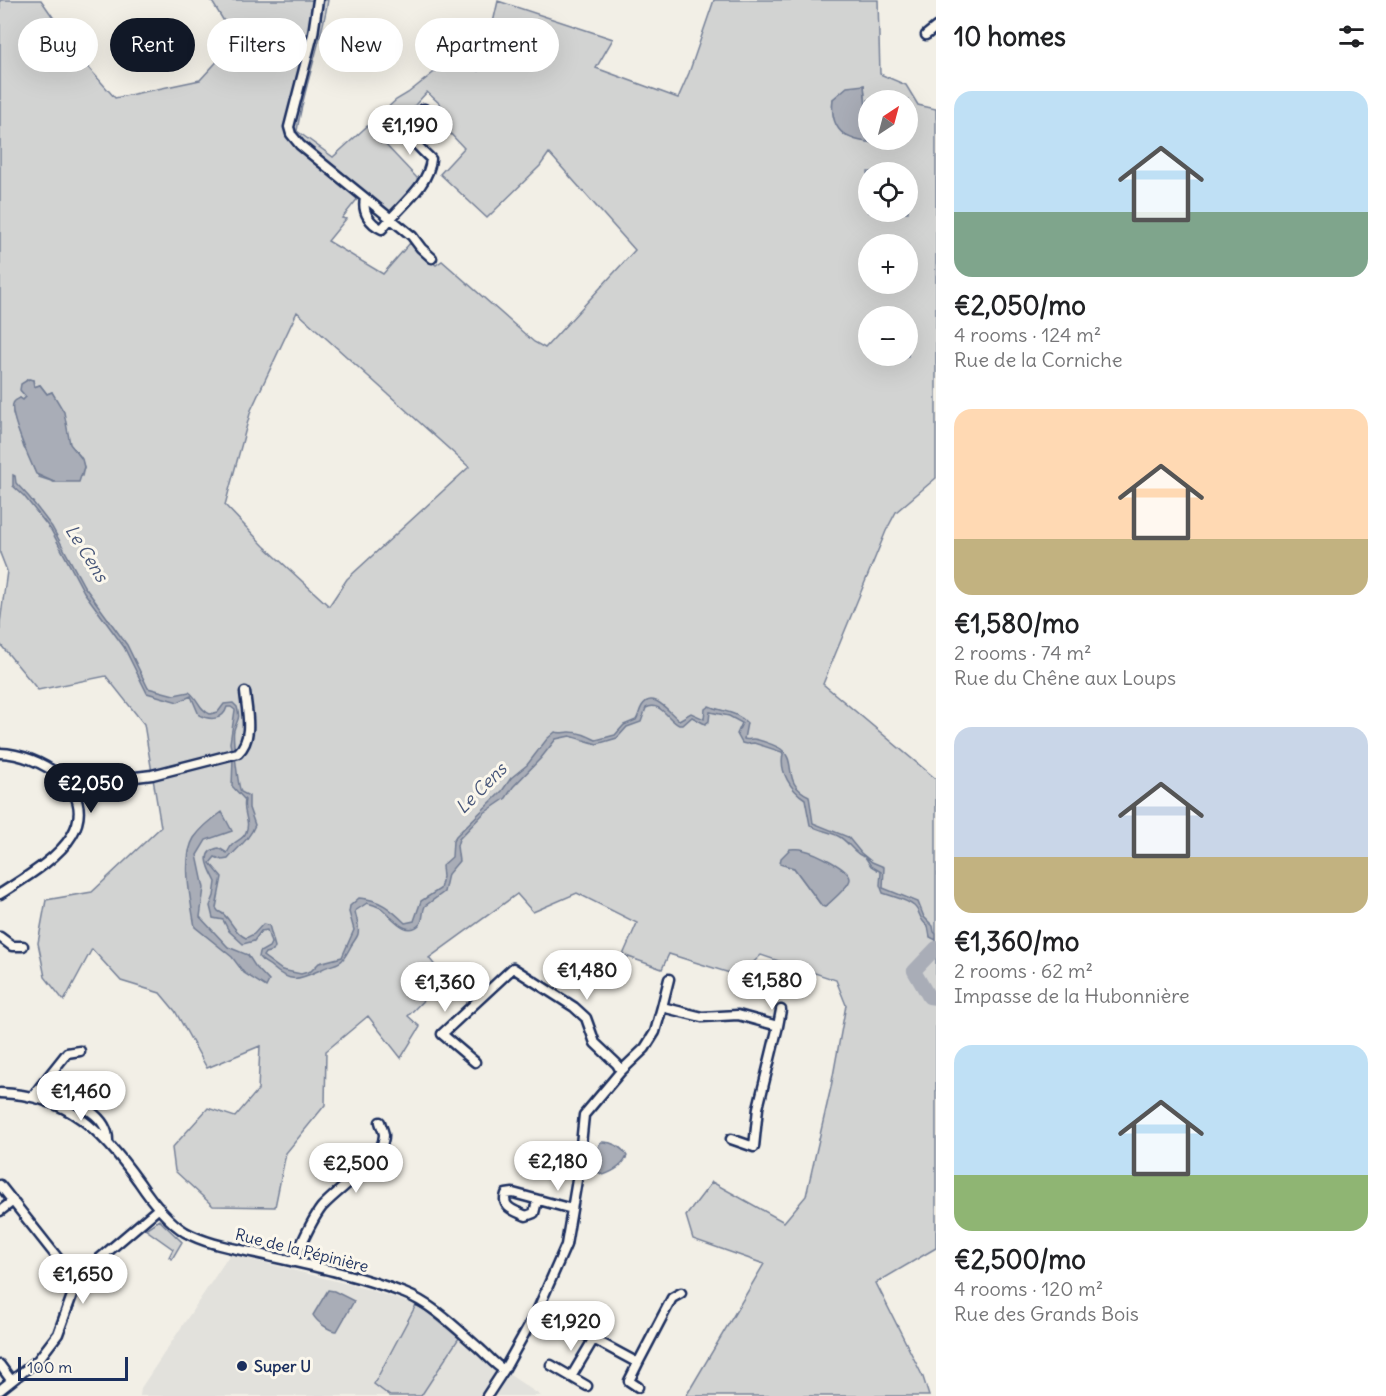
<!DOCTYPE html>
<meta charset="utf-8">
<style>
body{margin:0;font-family:Delius,sans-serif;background:#f2f2f2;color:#202124;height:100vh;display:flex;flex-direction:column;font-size:22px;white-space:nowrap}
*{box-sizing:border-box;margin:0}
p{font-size:20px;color:#757577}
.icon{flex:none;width:33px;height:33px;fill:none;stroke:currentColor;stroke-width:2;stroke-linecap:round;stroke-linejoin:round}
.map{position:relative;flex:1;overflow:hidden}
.drawer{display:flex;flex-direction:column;background:#fff;width:450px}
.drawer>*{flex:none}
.hud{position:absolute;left:18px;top:18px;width:570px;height:54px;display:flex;gap:12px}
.needle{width:39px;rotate:36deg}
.tools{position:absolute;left:858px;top:90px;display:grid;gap:12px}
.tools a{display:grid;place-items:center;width:60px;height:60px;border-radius:50%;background:#fff;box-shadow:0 6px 24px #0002;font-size:30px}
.scale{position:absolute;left:18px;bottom:15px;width:110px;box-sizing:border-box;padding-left:6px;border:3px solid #1b2f5e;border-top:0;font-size:16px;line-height:21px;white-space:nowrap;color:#1b2f5e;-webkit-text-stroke:4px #fbf7ec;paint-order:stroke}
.price{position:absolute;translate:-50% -51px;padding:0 14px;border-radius:21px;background:#fff;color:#222;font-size:20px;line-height:39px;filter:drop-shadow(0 2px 3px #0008)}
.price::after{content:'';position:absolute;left:50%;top:36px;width:18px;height:14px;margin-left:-9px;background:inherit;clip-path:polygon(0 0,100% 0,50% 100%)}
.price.selected{background:#111827;color:#fff}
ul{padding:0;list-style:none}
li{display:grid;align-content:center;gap:12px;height:318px;padding:0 18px}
li span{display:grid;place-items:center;height:186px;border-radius:18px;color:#555}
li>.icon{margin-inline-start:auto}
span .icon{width:108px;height:108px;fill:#fffc;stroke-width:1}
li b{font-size:26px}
h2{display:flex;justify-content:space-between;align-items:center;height:72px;padding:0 18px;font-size:26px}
.chip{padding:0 21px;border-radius:27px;background:#fff;box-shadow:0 6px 24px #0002;font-size:21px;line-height:54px}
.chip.selected{background:#111827;color:#fff}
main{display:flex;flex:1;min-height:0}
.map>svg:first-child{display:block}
.built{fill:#e2e1dc}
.green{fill:#d2d3d2;stroke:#768198;stroke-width:1.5;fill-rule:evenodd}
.water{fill:#a9adb7;stroke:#707b93;stroke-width:1.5}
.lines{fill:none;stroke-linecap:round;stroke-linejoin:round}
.river{stroke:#a9adb7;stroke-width:14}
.minor-casing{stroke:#1b2f5e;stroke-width:13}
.minor{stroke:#fbf7ec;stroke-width:8}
.poi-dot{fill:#1b2f5e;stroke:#fbf7ec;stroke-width:2}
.labels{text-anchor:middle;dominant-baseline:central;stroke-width:6;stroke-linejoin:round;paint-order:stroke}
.street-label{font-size:16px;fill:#1b2f5e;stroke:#fbf7ec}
.poi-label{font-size:16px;font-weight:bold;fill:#1b2f5e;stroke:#fbf7ec;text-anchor:start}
.water-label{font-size:18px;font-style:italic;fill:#465579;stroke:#fbf7ec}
</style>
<main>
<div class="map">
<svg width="936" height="1396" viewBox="0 0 936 1396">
<rect width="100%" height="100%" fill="#f2efe6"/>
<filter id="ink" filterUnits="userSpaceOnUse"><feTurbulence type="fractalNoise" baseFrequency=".0167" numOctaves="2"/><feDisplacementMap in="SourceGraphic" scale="12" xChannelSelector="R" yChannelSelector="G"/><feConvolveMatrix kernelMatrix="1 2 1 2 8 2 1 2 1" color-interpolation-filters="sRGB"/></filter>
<g filter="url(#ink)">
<path class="built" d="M230 1254 367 1289 416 1305 374 1383 390 1396H140L141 1388Z
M459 1338 492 1366 510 1375 541 1396H421Z"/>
<path class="green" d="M0 0H41L87 66 115 98 200 80 236 41 211 0H328C321 44 304 86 297 131L333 157 396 100 408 93 452 58 478 71 485 57 498 1 613 39 596 68 678 98 689 73 714 0H878L880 74 906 85 918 105 936 109V478L896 512 886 531 823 684 936 779V1248L876 1283 923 1377 929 1396H686L764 1264 693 1239 686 1216 712 1182 784 1222 806 1196 831 1087 846 1005 836 980 761 955 739 976 669 954 662 969 623 955 637 923 577 893 533 912 517 894 429 958 445 978 408 1016 420 1027 401 1058 368 1016 326 1051 325 1105 286 1153 275 1207 213 1206 175 1171 172 1148 208 1108 235 1117 258 1090 260 1046 207 1068 175 1011 160 993 121 981 92 949 64 1001 45 977 38 943 46 900 92 892 161 827 144 724 106 676 38 690 0 644V623L7 571 0 553ZM864 85 866 110H868V100H908V140H892L891 144 846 136C835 126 831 113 833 99ZM427 92 440 104 431 113 464 148 440 174 487 218 540 166 549 153 635 250 545 348 534 342 442 261 436 265 410 243 383 274 328 241 346 219 342 218 363 192 390 214 413 188 418 179 382 141ZM868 172H908V212H868ZM868 244H908V284H868ZM297 312 469 467 347 579 329 606 264 546 225 505 251 410ZM868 316H908V356H868ZM27 379 33 380 34 387 40 385 47 394 52 392 70 445 80 456 84 467 82 476 54 482 39 477 34 469 31 457 24 448 13 413V405L20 398 23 400 26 397V395L21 391ZM780 864 848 884 825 907 822 906 794 868Z
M159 1220 182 1242 172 1259 169 1257 173 1249 145 1229Z
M416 1305 425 1310 459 1338 421 1396H390L374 1384Z"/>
<path class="water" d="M864 85 866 109 868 110V140H892L891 144C860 142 828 142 833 99L847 87Z
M29 379 33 380 34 387 40 385 47 394 52 392 64 412 70 444 82 459 84 467 79 482H54L36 474C31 462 9 416 13 404 14 400 17 400 20 398L23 400 26 397 20 390 21 384Z
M13 475 15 476 16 483 29 497 52 527 84 586 127 645 148 688 174 695 189 692C199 699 198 709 210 714L218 712 224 704 233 703 237 707C241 720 237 719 234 730 232 736 238 786 241 792L249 796V808L255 825C249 840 238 847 228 859L222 860 215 857 210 863 222 877 216 908 218 911C231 916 232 932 246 938L254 934 263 924 269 925 275 947 273 951 265 953 263 956 282 970 301 974 311 971 319 963 342 957 354 930 349 912 350 906 359 898C379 899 391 909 405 923L414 921 421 901 440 889 443 877 442 866 452 857 453 841 456 836 502 791 511 778 527 765 547 739 555 732C561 734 564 732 570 732 580 732 588 736 596 740L615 735 624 725 636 720C639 715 639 711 642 706 653 688 671 715 679 720L691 713 704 719 705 709 709 706C722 712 736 711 747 723L744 739C747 740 750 739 753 739 758 739 777 746 781 749 798 762 781 783 809 796L813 823 848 837 861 853 872 862 884 867 883 888 918 902 924 917 933 926 934 932 936 934V940L930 937 928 926C919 921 921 912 914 906 906 899 894 897 883 893L880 885 881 872 871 866 865 857C854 855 849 841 838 836 829 831 819 831 810 825L805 799C791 790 779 772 783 754L782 752 754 743 746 744 742 743 737 734 742 723 729 716 710 712 709 721 705 724 692 717 683 725H679C668 720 660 700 646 708L641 722 627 727 617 738 597 744 570 736 556 739 541 758 513 787 506 798 484 813 459 839 457 846 459 861 448 874 444 892 425 906C422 912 424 919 420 924 406 939 391 915 381 908 377 906 372 904 367 903L355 911C356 918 360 926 358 934 357 938 353 942 351 946 339 969 340 960 320 970 300 979 291 984 273 968 268 963 263 963 259 957L260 952 269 947 271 943 267 930 261 931 254 941 243 944 229 931 223 920 213 918 210 906 214 896 216 882C210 870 198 851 219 848L227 853C229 850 230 847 232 845 237 840 244 839 246 832 251 820 242 814 245 800L232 786 233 758 230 743 235 710 231 707H227C223 721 209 720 199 715L191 696 178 702 147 693 124 647 84 592 51 530 24 496 13 486Z
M222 812 232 831 206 840 197 855 204 888 200 917 228 947 248 955 255 966 269 981 266 987 244 973 232 957 195 927C191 903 181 859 194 838 201 828 212 819 222 812Z
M790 849C795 849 800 848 804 850 814 852 850 869 850 879 850 886 830 902 825 907L822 906 794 868 780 864 781 858Z
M601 1142C611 1141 622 1147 627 1156 623 1166 612 1172 603 1175L596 1171C595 1162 595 1149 601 1142Z
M328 1290 334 1291 354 1301 337 1331C329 1331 317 1322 313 1315Z"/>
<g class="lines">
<path class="river" d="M936 948 914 971 929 997 936 998"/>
<g class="minor-casing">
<path id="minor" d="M318 0 313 34 289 127 291 134 300 145 412 236 421 248 432 258
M926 35 936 27
M365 199C362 212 370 224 382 229 398 207 429 187 431 159 420 148 407 139 408 121L424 109
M0 753C39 754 99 789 72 835 58 859 23 879 0 894
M111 780 152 775 238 753C254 738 247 712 245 692
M68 784 94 785
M0 937 12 946H23
M662 1007 669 979
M778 1026 781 1010
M475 1062 442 1034 513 968 574 1007 586 1018 595 1043 617 1064 621 1071
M0 1093C67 1095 102 1130 139 1182 151 1200 166 1220 185 1232 210 1246 241 1249 268 1256 313 1266 360 1276 404 1293 433 1304 457 1329 480 1349 488 1356 495 1365 504 1370
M32 1097 67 1053 80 1051
M51 1102 56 1099C78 1100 109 1117 108 1142
M0 1185 64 1266 79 1276
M537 1201 534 1213 526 1216C516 1211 501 1208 506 1194L513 1193 572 1209
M0 1211 13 1201
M293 1262C302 1244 309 1224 321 1208 335 1191 384 1160 384 1135 384 1132 381 1126 380 1122
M538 1309 638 1363 672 1298 681 1293
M0 1365 11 1380
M551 1365 587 1386
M571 1377 593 1340
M638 1387 629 1381 638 1363
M0 1390 38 1360 58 1334 79 1276 159 1208
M487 1396 504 1370 538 1309 566 1245 578 1174 584 1115 621 1071 645 1048 655 1032 662 1007 702 1017 738 1015 778 1026 758 1108 754 1147 731 1139"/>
</g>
<use href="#minor" class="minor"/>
</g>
</g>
<circle class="poi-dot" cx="242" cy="1366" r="6"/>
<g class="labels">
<g class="street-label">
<text transform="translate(302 1250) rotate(14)">Rue de la Pépinière</text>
</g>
<g class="poi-label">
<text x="254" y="1366">Super U</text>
</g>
<g class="water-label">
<text transform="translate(87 553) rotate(58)">Le Cens</text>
<text transform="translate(481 788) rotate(-45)">Le Cens</text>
</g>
</g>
</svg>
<div class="tools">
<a><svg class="needle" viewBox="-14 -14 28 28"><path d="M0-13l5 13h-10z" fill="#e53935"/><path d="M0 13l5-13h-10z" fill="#757577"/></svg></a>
<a><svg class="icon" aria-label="locate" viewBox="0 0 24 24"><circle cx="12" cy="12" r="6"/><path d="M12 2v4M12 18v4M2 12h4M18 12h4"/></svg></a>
<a>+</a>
<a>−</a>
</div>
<div class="scale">100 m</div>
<b class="price" style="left:410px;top:156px">€1,190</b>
<b class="price selected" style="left:91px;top:814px">€2,050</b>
<b class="price" style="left:587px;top:1001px">€1,480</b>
<b class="price" style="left:772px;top:1011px">€1,580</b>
<b class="price" style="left:445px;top:1013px">€1,360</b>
<b class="price" style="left:81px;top:1122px">€1,460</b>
<b class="price" style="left:558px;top:1192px">€2,180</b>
<b class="price" style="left:356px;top:1194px">€2,500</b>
<b class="price" style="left:83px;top:1305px">€1,650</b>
<b class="price" style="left:571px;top:1352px">€1,920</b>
<div class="hud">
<a class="chip">Buy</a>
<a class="chip selected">Rent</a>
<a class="chip">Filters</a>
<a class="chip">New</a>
<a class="chip">Apartment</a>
</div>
</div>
<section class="drawer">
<h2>10 homes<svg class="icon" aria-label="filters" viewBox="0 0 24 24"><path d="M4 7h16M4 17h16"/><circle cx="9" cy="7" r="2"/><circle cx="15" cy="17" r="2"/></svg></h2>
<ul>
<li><span style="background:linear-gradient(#bfe0f5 65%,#7fa58c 0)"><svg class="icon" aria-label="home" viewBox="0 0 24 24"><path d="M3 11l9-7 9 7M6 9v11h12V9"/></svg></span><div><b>€2,050/mo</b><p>4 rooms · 124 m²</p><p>Rue de la Corniche</p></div></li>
<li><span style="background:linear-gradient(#ffd9b3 70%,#c2b280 0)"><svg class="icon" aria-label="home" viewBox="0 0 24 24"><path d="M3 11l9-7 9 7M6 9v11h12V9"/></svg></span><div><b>€1,580/mo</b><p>2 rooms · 74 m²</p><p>Rue du Chêne aux Loups</p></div></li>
<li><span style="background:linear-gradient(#c9d6e8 70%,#c2b280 0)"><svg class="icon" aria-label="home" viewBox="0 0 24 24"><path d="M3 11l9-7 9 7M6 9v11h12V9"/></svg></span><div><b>€1,360/mo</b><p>2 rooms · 62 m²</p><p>Impasse de la Hubonnière</p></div></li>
<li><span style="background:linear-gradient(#bfe0f5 70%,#8fb573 0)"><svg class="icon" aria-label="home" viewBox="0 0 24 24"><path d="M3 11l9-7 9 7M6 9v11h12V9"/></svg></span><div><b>€2,500/mo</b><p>4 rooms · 120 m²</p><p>Rue des Grands Bois</p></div></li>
</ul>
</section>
</main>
